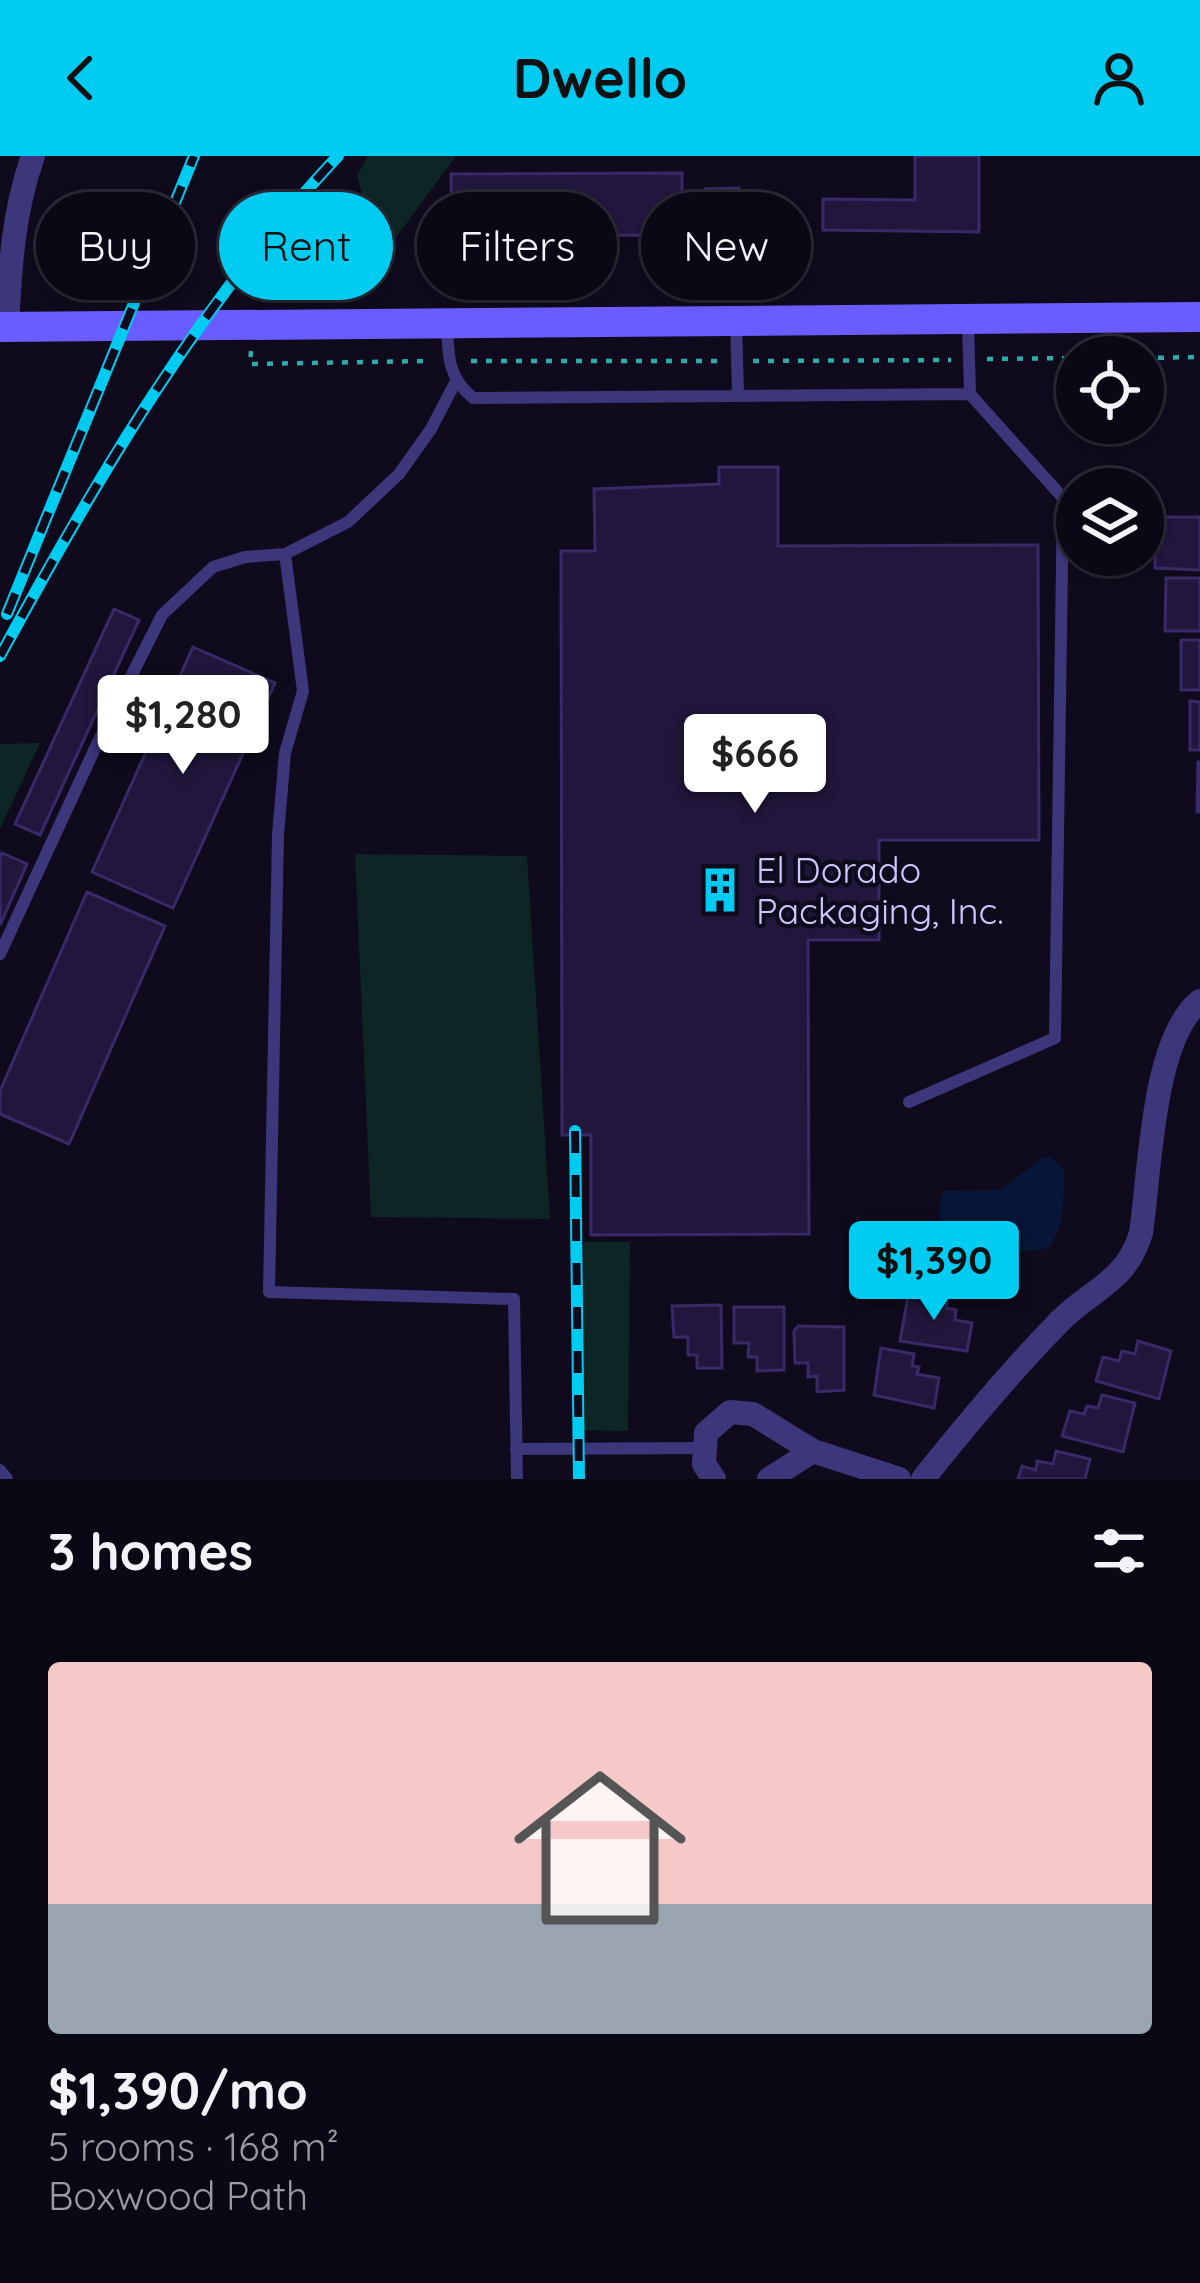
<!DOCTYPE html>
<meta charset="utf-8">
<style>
body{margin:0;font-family:Quicksand,sans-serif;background:#14111e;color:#f1f3f6;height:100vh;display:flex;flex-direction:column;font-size:45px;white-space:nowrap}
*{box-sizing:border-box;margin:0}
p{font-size:39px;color:#9a9aa0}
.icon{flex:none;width:66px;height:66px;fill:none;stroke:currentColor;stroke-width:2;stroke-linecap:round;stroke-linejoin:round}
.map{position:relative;height:1323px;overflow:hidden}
.sheet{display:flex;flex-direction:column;background:#0b0815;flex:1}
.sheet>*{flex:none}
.hud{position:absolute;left:36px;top:36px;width:1128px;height:108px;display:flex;gap:24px}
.buttons{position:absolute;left:1056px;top:180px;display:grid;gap:24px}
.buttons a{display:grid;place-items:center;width:108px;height:108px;border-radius:50%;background:#0b0815;box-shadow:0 3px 9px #0004,0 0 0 3px #2b2934;font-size:60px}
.price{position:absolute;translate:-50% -102px;padding:0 27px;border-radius:12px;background:#fff;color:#222;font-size:39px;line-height:78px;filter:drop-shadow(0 3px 6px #0008)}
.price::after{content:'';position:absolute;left:50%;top:72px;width:36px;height:27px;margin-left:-18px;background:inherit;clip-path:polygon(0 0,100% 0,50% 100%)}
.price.on{background:#00cbf1;color:#111}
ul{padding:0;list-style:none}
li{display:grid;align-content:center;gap:24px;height:636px;padding:0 48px}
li+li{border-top:3px solid #2b2934}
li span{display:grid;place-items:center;height:372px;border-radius:12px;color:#555}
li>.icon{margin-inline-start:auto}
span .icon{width:216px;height:216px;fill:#fffc;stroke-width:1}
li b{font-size:51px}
h2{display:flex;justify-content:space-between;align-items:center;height:144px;padding:0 48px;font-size:51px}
.pill{padding:0 42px;border-radius:54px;background:#0b0815;box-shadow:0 3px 9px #0004,0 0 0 3px #2b2934;font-size:42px;line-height:108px}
.pill.on{background:#00cbf1;color:#111}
header{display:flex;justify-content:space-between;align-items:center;height:156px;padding:0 48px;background:#00cbf1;color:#111;font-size:54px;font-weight:700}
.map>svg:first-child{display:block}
.green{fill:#0e2526}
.water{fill:#081738}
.building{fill:#21173d;stroke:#392969;stroke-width:3}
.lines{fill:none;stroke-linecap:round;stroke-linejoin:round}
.path{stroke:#2cadad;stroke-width:4.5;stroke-dasharray:6 9;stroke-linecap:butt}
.lane{stroke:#3c367b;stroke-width:12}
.street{stroke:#3c367b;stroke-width:24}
.secondary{stroke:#6a5dff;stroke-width:30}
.rail-casing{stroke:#00cbf1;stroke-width:12}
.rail{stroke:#0f0b1c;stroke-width:8;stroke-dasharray:22;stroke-linecap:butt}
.labels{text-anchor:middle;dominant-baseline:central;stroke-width:9;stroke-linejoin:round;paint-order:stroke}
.poi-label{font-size:36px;fill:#d0c6ff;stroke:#0f0b1c;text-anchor:start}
</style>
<header><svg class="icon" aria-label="back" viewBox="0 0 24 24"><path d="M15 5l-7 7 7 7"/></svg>Dwello<svg class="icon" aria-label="person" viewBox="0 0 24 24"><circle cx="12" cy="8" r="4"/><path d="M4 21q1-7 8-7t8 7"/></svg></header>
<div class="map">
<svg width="1200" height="1323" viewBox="0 0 1200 1323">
<rect width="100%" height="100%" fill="#0f0b1c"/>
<path class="green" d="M368 0H456L389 91 376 93 359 80 362 66 373 55 362 38 357 20Z
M40 587 0 673V588Z
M355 698 527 700 550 1063 371 1061Z
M584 1086H630L628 1275 582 1274Z"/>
<path class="water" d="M1051 1001 1064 1014C1064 1041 1066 1069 1048 1092 1010 1101 919 1097 944 1035L1000 1034 1042 1002Z"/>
<path class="building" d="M915 0H979V76L823 74V43L915 44Z
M682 17V79L452 80 451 18Z
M739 32 740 105H706L705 33Z
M719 311H778V390L1038 389 1039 684H879V784H808L809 1078 591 1079V979H562L561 395H595L594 333 719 328Z
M1155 361H1200V414L1155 412Z
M1166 422H1200V475H1165Z
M114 453 139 464 40 679 15 668Z
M1181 484H1200V534H1181Z
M193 491 275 527 173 752 92 716Z
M1190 545 1200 546V594H1190Z
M1198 606H1200V656H1197Z
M2 697 27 708 0 769V701Z
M87 736 165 770 69 988 0 958V935Z
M909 1135 948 1141 946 1152 956 1154 955 1164 972 1167 967 1195 900 1185Z
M721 1149 722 1212H697V1199H688V1181H674L672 1150Z
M734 1151H784V1214L757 1215V1201H748L749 1187H734Z
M798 1170 844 1171V1234L817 1236V1220L808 1221V1207H795L794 1175Z
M1138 1185 1171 1195 1159 1243 1096 1225 1103 1201 1119 1205 1122 1195 1135 1198Z
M881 1192 914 1198 912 1210 919 1211 917 1218 939 1222 934 1252 874 1239Z
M1102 1239 1135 1247 1123 1296 1062 1280 1070 1255 1084 1258 1087 1250 1098 1252Z
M1056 1295 1090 1303 1085 1323H1018L1022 1310 1036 1314 1037 1305 1053 1308Z"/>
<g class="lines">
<path class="path" d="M251 195 250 208 429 205
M1143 202 1200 201
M987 203 1077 202
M471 205H717
M753 205 951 204"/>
<path class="lane" d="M736 166 738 238
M447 168C448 201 448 221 473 242L970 238 968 167
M285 398 303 535 285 597 278 679 269 1136 514 1143 517 1323
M0 798 97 588 162 459 213 411 245 401 285 398 348 366 399 318 431 273 455 227
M909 946 1055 882 1063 342 970 238
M516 1293 702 1292
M0 1314 7 1323"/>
<path class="street" d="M7 171C10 113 13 56 33 0
M714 1323 704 1308 706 1277 730 1256 753 1258 813 1295 899 1323
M769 1323 813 1295
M923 1323C966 1269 1012 1214 1060 1165 1093 1132 1126 1126 1141 1077 1150 1017 1152 883 1200 845"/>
<path class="secondary" d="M0 171 1200 161"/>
<g class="rail-casing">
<path id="rail" d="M7 458 194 0
M0 500C97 322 199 148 338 0
M575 975 579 1323"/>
</g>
<use href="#rail" class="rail"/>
</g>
<defs>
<g id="building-bare" transform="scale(3.6)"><path d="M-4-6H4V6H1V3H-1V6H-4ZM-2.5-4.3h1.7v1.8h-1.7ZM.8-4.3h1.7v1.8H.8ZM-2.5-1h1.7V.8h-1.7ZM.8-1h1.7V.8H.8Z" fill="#00cbf1" stroke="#0f0b1c" stroke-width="2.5" paint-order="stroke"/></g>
</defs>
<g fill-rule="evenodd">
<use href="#building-bare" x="720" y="734"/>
</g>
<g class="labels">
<g class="poi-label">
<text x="756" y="713">El Dorado<tspan x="756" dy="41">Packaging, Inc.</tspan></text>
</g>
</g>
</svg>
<div class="buttons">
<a><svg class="icon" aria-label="locate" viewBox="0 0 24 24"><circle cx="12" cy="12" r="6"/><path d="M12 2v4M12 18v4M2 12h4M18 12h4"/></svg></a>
<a><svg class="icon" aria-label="layers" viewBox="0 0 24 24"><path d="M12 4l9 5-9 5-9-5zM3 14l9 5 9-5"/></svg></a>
</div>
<b class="price" style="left:183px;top:621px">$1,280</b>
<b class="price" style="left:755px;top:660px">$666</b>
<b class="price on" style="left:934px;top:1167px">$1,390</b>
<div class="hud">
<a class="pill">Buy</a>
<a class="pill on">Rent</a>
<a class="pill">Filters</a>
<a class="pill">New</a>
</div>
</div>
<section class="sheet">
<h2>3 homes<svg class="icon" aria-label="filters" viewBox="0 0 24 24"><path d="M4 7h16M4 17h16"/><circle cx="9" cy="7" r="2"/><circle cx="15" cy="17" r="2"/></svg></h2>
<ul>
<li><span style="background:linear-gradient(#f6c9c9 65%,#9aa5b1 0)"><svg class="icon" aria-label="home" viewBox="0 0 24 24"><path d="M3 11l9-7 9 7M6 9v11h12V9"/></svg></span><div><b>$1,390/mo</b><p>5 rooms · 168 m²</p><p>Boxwood Path</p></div></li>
</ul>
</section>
